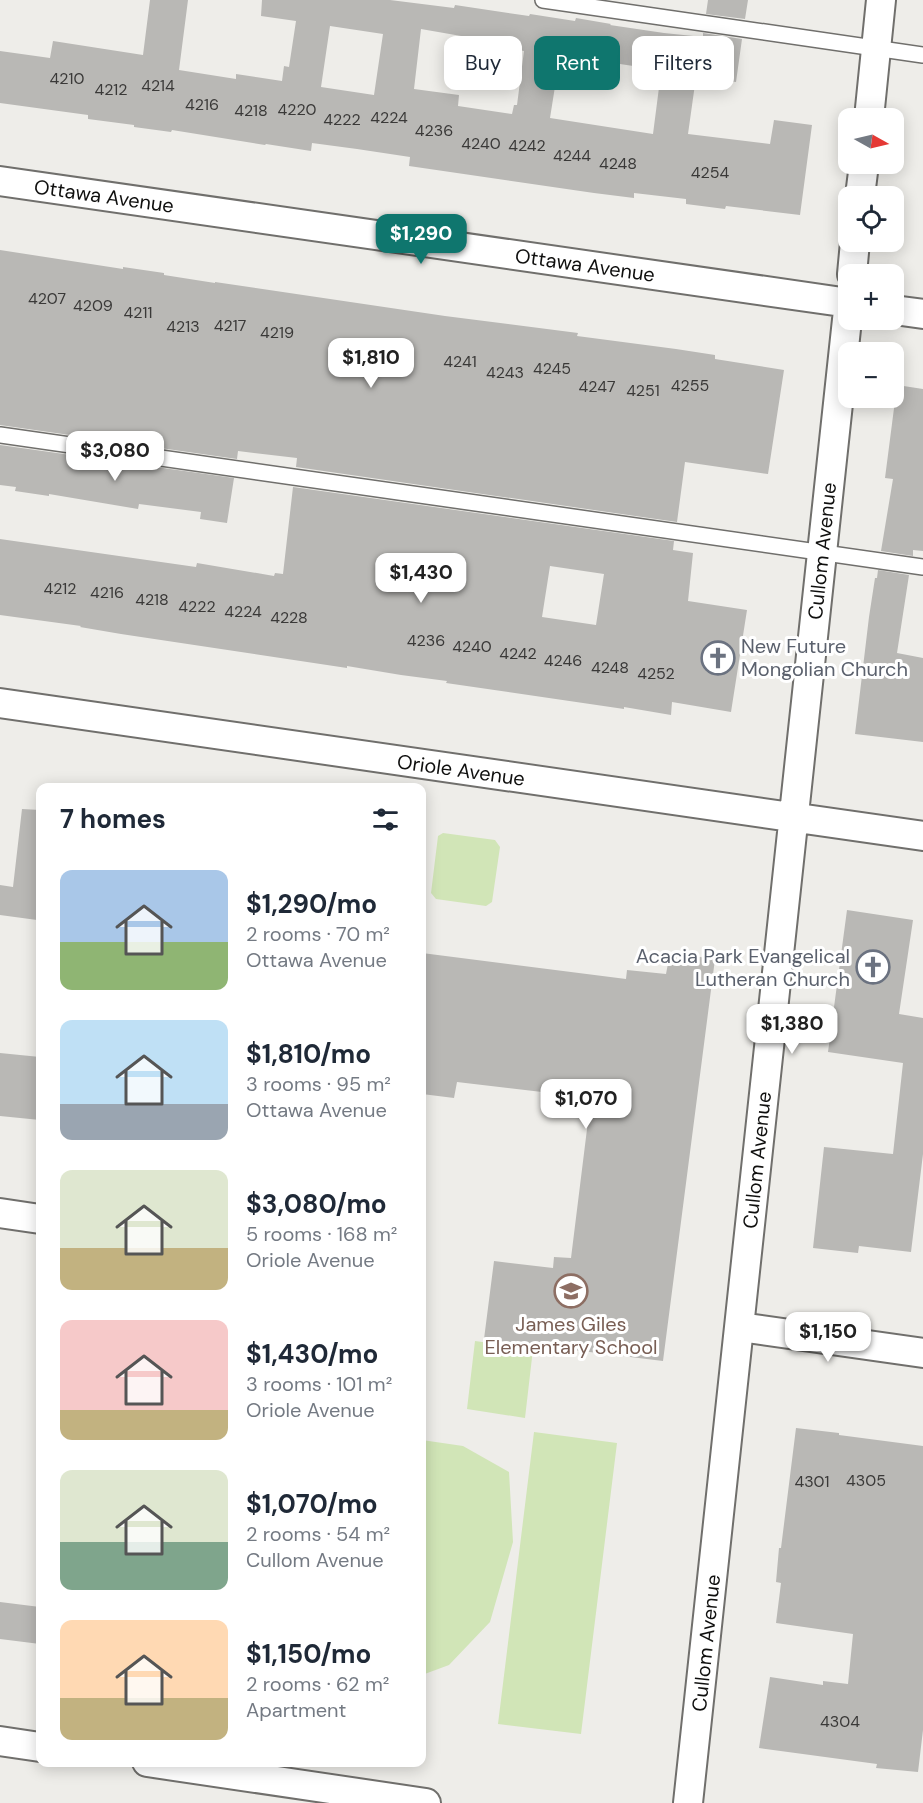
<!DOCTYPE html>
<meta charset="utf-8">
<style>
body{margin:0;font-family:"DM Sans",sans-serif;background:#f6f6f7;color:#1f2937;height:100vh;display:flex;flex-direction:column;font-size:22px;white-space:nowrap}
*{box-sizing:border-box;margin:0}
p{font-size:20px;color:#747a83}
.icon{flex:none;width:33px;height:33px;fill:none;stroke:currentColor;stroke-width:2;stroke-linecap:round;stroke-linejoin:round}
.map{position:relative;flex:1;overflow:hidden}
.side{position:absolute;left:36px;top:783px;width:390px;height:984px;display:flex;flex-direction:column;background:#fff;border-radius:12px;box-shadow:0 3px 15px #0003}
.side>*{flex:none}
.guide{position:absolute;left:444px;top:36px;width:388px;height:54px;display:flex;gap:12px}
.needle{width:39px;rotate:98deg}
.tools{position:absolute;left:838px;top:108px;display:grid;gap:12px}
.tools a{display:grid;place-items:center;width:66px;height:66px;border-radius:12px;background:#fff;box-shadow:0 3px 15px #0003;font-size:30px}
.price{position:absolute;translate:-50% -51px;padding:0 14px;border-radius:12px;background:#fff;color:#222;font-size:20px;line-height:39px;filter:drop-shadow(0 2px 3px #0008)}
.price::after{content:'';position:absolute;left:50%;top:36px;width:18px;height:14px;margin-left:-9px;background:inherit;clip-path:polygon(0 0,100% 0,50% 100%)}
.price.selected{background:#0f766e;color:#fff}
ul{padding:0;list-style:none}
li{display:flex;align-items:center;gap:18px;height:150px;padding:0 24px}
li span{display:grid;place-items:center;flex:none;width:168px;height:120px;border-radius:12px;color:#555}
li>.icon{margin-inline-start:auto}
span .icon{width:72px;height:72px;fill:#fffc;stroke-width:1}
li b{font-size:26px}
h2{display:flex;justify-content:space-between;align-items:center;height:72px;padding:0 24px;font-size:26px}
.tag{padding:0 21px;border-radius:12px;background:#fff;box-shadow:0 3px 15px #0003;font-size:21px;line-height:54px}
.tag.selected{background:#0f766e;color:#fff}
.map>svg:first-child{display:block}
.green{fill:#d1e5b7}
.building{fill:#b9b8b5;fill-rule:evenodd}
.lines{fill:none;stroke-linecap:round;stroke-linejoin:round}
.lane-casing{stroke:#706f6c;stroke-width:18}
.street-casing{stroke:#706f6c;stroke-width:32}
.lane{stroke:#fff;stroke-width:15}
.street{stroke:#fff;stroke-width:28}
.labels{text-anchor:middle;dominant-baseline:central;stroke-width:6;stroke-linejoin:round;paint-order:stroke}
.number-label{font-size:16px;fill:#3a3938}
.street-label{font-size:20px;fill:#0f0f0e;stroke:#fff}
.worship-label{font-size:20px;fill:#5b616d;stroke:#fff;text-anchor:start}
.education-label{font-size:20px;fill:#785e54;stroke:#fff}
</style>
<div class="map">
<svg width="923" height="1803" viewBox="0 0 923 1803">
<rect width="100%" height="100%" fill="#eeede9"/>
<path class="green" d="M443 833 495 840 500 847 492 902 486 906 436 899 431 893 438 836Z
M475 1341 533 1349 525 1418 467 1409Z
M534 1432 617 1443 581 1734 498 1724Z
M422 1440 463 1446 509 1472 513 1542 490 1622 449 1665 422 1675Z"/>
<path class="building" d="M150 0H188L179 70 236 79V74L282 81 284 66 289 67 296 21 261 16 262 0H390L454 8 455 5 529 16 530 14 575 21 576 18 611 24 610 25 664 33 703 37V33L742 39 736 82 696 77 688 134 770 144 774 120 812 125 800 215 726 206 725 209 686 204V199L634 193V198L594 193 409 166 410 157 357 149 312 143 311 151 266 144 265 145 172 130 171 132 134 127V125L88 119V115L0 103V51L50 58 53 41 143 55ZM330 26 383 34 374 95 321 87ZM421 29 484 40 483 44 524 51 517 105H514L512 114 458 106 459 95 414 89ZM560 55 660 70 661 72 653 134 550 118Z
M708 0H748L745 19 706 14Z
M0 250 123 269V267L164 273V275L215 283V282L445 316 578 333 577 336 676 349 715 355V359L784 370 768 474 685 462 677 522 296 467 297 458 238 451 237 459 0 425Z
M897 385 923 389V551L913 550V556L881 551 893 479 885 478Z
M0 445 234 478 227 523 200 519 201 512 139 504 138 509 49 494V496L15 491 16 487 0 485Z
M293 487 674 541 673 550 693 553 688 601 747 610 731 712 672 702 671 715 624 707V709L446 683 447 681 401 675 347 666V668L121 634 80 627 81 626 0 615V539L196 567 197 563 274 576 275 573 283 574ZM550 566 604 574 596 625 542 617Z
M878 570 909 575 897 653 923 658V742L855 734 869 617 875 578H877Z
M22 809 40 810V894L37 920 0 915V885L13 887Z
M847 910 913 920 899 1014 923 1018V1154L911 1252 859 1246 858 1253 813 1248 824 1147 893 1154 903 1063 828 1052Z
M422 953 626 979 627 970 666 974 670 953 715 959 663 1361 484 1339 494 1261 553 1268 554 1257 571 1258 589 1113 557 1109 559 1094 457 1082 454 1098 422 1094Z
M0 1053 40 1057V1120L0 1116Z
M796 1428 839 1433V1435L923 1446V1730L918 1772 876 1768 877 1764 759 1748 770 1677 823 1685V1681L848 1684 853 1634 776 1623 781 1583 776 1582 779 1548H781Z
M0 1602 40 1607V1644L0 1639Z"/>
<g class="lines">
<g class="lane-casing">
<path id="lane" d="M543 0 923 55
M0 435 923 567"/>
</g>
<g class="street-casing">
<path id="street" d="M869 118 881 0
M0 181 849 303
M860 196 864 164
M852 274 855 242
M894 310 923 314
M0 703 923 836
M0 1213 40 1219
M740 1327 923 1353
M0 1741 40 1747
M147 1762 426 1803
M688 1803 849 301"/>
</g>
<use href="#lane" class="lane"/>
<use href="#street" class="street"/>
</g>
<defs>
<g id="church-ring" transform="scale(1.725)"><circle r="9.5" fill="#fff" stroke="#6b7280" stroke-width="1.5"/><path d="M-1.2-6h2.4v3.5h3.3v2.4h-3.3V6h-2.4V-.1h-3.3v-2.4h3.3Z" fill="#6b7280"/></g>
<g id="school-ring" transform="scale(1.725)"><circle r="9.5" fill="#fff" stroke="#8d6e63" stroke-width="1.5"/><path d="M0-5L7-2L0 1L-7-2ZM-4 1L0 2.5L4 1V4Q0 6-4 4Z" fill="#8d6e63"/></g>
</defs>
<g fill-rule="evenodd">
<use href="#church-ring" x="718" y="658"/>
<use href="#church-ring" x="873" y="967"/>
<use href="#school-ring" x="571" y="1291"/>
</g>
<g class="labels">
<g class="number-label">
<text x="67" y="78">4210</text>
<text x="158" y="85">4214</text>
<text x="111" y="89">4212</text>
<text x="202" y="104">4216</text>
<text x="297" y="109">4220</text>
<text x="251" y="110">4218</text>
<text x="389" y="117">4224</text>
<text x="342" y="119">4222</text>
<text x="434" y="130">4236</text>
<text x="481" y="143">4240</text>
<text x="527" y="145">4242</text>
<text x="572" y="155">4244</text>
<text x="618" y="163">4248</text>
<text x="710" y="172">4254</text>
<text x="47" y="298">4207</text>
<text x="93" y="305">4209</text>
<text x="138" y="312">4211</text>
<text x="230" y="325">4217</text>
<text x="183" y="326">4213</text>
<text x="277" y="332">4219</text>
<text x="460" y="361">4241</text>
<text x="552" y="368">4245</text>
<text x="505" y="372">4243</text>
<text x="690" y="385">4255</text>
<text x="597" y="386">4247</text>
<text x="643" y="390">4251</text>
<text x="60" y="588">4212</text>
<text x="107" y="592">4216</text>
<text x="152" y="599">4218</text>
<text x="197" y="606">4222</text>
<text x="243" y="611">4224</text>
<text x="289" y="617">4228</text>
<text x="426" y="640">4236</text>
<text x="472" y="646">4240</text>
<text x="518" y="653">4242</text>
<text x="563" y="660">4246</text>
<text x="610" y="667">4248</text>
<text x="656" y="673">4252</text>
<text x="866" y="1480">4305</text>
<text x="812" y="1481">4301</text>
<text x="840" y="1721">4304</text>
</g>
<g class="street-label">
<text transform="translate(104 196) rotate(8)">Ottawa Avenue</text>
<text transform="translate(585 265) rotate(8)">Ottawa Avenue</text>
<text transform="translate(822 551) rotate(-84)">Cullom Avenue</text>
<text transform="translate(461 770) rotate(8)">Oriole Avenue</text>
<text transform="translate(757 1160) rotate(-84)">Cullom Avenue</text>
<text transform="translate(706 1643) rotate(-84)">Cullom Avenue</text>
</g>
<g class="worship-label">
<text x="741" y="646">New Future<tspan x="741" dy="23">Mongolian Church</tspan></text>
<text x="850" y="956" text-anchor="end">Acacia Park Evangelical<tspan x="850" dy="23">Lutheran Church</tspan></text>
</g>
<g class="education-label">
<text x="571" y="1324">James Giles<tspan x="571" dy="23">Elementary School</tspan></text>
</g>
</g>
</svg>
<div class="tools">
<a><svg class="needle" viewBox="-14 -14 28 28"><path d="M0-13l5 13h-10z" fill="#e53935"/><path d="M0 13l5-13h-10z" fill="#747a83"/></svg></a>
<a><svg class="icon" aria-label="locate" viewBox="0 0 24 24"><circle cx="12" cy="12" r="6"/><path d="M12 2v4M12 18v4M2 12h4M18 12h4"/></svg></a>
<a>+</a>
<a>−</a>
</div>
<b class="price selected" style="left:421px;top:265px">$1,290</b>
<b class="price" style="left:371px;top:389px">$1,810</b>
<b class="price" style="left:115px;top:482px">$3,080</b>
<b class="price" style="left:421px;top:604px">$1,430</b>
<b class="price" style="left:792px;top:1055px">$1,380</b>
<b class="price" style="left:586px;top:1130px">$1,070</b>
<b class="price" style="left:828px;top:1363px">$1,150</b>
<div class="guide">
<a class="tag">Buy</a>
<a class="tag selected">Rent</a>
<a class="tag">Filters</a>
</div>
<section class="side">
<h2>7 homes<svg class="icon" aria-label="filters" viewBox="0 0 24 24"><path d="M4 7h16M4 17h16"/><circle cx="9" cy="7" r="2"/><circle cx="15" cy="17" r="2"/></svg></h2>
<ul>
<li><span style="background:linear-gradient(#a9c7e8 60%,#8fb573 0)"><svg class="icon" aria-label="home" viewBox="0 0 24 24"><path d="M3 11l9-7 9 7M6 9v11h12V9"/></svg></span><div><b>$1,290/mo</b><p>2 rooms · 70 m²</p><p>Ottawa Avenue</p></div></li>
<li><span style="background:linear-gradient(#bfe0f5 70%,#9aa5b1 0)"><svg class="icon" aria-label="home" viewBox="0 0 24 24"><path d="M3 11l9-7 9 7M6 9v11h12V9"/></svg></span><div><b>$1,810/mo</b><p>3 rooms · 95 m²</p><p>Ottawa Avenue</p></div></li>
<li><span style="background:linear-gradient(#dfe7d0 65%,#c2b280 0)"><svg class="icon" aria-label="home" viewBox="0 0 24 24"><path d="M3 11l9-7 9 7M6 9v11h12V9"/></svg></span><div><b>$3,080/mo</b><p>5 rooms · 168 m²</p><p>Oriole Avenue</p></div></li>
<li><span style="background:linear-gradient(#f6c9c9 75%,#c2b280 0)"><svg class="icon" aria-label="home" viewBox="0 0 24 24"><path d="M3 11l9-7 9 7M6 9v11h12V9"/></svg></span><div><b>$1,430/mo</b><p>3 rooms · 101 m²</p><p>Oriole Avenue</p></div></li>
<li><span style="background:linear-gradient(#dfe7d0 60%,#7fa58c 0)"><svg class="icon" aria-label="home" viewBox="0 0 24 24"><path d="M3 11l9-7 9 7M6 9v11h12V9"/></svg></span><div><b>$1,070/mo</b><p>2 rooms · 54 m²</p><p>Cullom Avenue</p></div></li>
<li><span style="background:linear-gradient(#ffd9b3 65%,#c2b280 0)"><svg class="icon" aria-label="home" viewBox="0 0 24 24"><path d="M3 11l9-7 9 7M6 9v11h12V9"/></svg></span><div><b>$1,150/mo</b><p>2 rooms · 62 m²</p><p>Apartment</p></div></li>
</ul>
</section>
</div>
